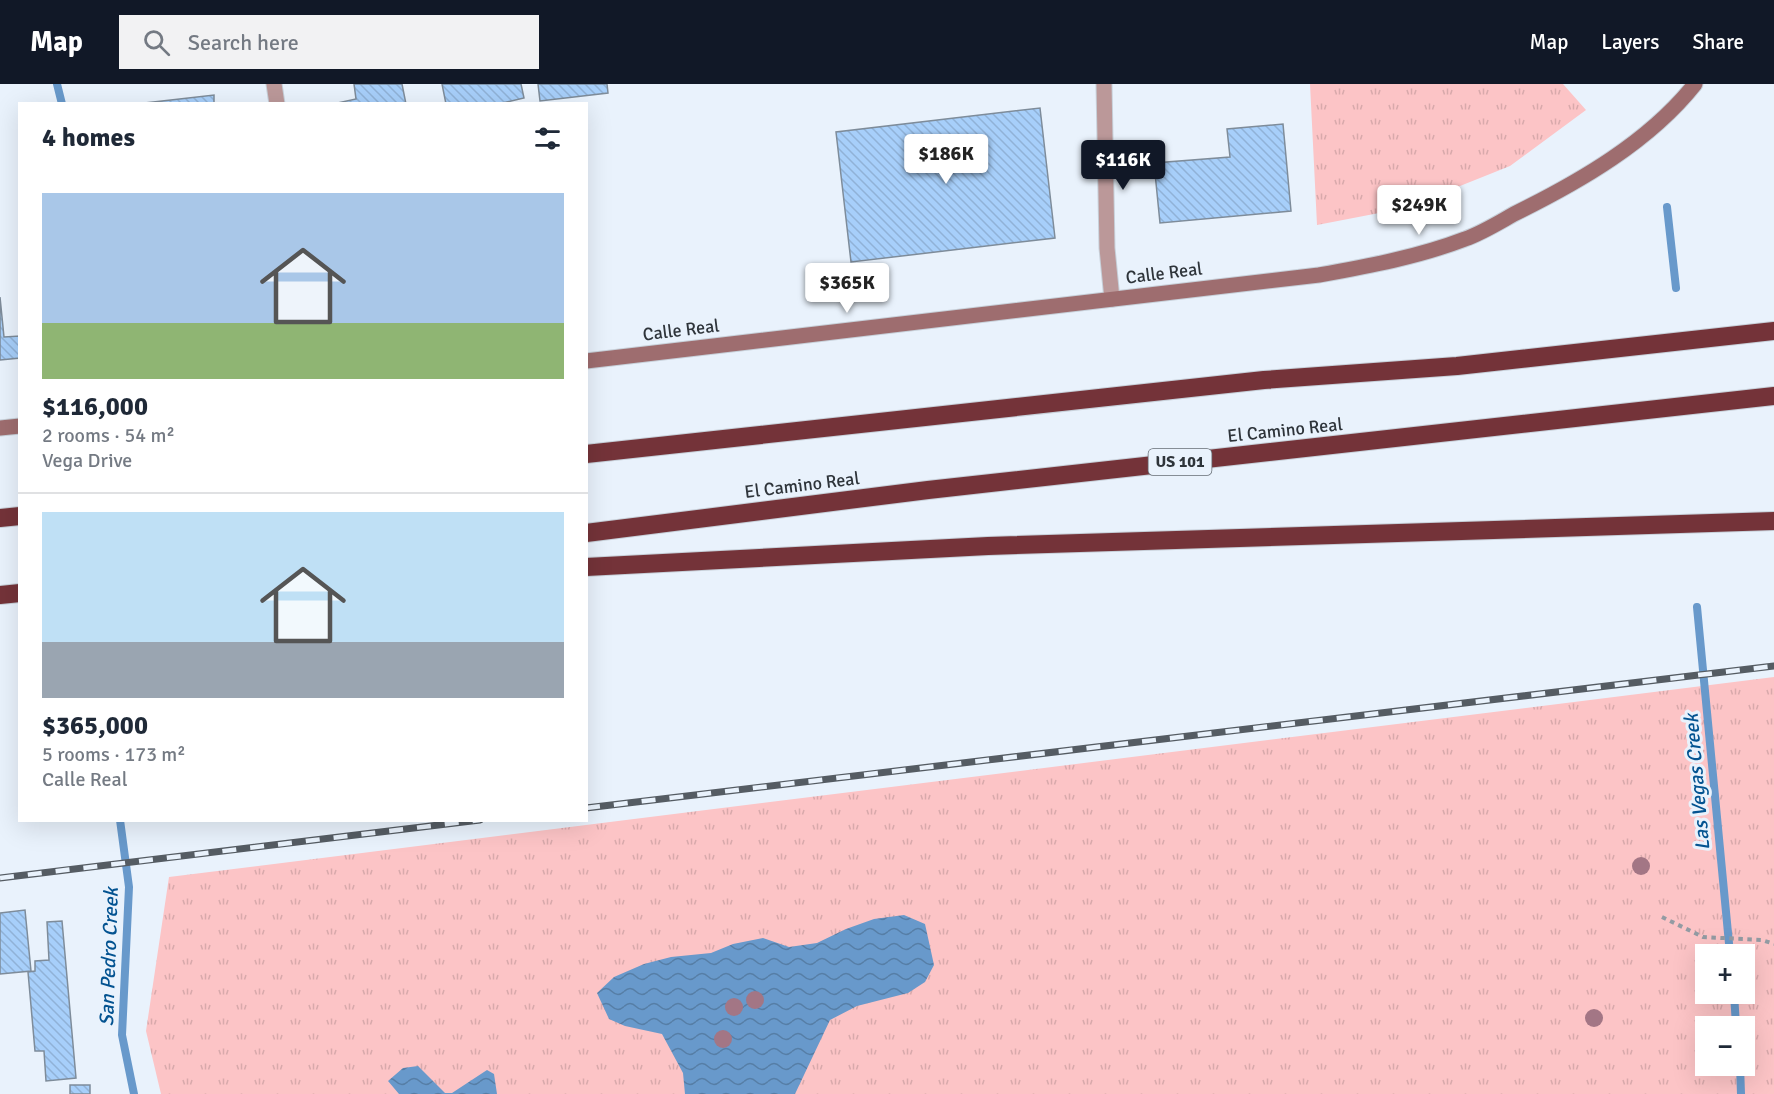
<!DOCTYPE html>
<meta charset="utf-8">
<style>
body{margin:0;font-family:Signika,sans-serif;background:#f2f2f3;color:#1f2937;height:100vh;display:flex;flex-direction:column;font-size:22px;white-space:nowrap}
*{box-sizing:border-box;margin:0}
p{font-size:20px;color:#747a83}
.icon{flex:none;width:33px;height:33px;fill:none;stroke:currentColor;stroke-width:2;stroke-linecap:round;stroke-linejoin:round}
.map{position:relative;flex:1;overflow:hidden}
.sheet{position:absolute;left:18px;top:18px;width:570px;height:720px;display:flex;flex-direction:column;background:#fff;border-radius:0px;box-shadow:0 6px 24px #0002}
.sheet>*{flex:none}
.buttons{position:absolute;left:1695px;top:860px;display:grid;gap:12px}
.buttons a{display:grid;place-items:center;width:60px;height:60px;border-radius:0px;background:#fff;box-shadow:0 6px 24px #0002;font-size:30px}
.price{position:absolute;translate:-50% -51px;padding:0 14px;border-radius:6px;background:#fff;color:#222;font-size:20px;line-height:39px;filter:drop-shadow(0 2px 3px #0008)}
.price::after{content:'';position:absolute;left:50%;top:36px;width:18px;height:14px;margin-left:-9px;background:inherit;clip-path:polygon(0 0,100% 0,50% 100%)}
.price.current{background:#111827;color:#fff}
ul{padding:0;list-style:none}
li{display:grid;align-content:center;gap:12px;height:318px;padding:0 24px}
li+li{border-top:2px solid #e0e1e3}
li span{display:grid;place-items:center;height:186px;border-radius:0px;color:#555}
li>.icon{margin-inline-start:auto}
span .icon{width:108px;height:108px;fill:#fffc;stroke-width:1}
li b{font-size:26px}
h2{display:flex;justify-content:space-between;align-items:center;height:72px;padding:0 24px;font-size:26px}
header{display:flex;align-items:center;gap:36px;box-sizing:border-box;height:84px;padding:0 30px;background:#111827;color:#fff}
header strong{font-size:28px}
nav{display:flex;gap:33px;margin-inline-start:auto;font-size:21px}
.search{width:420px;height:54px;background:#f2f2f3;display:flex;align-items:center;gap:15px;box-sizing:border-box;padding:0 21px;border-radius:0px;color:#747a83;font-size:22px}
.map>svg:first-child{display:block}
.grass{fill:url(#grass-tufts);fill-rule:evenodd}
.water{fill:url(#water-waves)}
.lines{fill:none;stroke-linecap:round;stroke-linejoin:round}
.stream{stroke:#6899cb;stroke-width:8}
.building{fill:url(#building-back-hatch);stroke:#7e8c9a;stroke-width:1.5}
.minor-casing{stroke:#c7d0d9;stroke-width:17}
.secondary-casing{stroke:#c7d0d9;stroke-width:17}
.motorway-casing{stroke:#c7d0d9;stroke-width:20}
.path{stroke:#939ba3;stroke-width:4;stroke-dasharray:4.5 4.5;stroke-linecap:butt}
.minor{stroke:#bb9899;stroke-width:15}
.secondary{stroke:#9e6d6f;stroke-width:15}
.motorway{stroke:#743339;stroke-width:18}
.rail-casing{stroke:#555c63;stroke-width:7}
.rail{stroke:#e9f2fc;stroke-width:4.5;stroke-dasharray:14;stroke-linecap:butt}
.tree{fill:#a37685}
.labels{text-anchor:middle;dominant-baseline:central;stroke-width:6;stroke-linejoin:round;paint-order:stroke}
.shield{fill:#e9f2fc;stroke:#666d74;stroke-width:1.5}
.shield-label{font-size:16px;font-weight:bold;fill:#2e343a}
.street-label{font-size:18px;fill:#2e343a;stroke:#e9f2fc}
.water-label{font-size:20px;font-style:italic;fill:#035391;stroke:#e9f2fc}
</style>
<header>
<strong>Map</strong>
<div class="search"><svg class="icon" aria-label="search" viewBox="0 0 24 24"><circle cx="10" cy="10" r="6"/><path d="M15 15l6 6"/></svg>Search here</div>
<nav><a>Map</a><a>Layers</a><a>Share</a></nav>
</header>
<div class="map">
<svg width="1774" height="1010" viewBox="0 0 1774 1010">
<defs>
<pattern id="grass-tufts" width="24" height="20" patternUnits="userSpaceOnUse" patternTransform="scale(1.5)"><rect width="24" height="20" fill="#fcc4c6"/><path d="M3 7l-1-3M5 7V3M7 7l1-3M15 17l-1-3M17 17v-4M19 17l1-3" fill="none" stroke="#d8a9ab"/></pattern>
<pattern id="water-waves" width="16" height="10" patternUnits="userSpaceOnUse" patternTransform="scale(1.5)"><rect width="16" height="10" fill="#6899cb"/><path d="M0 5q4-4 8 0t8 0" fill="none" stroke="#567ea6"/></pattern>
<pattern id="building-back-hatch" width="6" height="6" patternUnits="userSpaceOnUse" patternTransform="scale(1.5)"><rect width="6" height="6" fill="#a7cffa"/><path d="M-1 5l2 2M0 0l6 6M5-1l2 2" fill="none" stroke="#90b2d7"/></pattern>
</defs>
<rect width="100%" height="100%" fill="#e9f2fc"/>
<path class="grass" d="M1310 0H1563L1586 26 1510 82 1405 124 1317 141Z
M1774 593V1010H161L146 947 169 793ZM1706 870H1744V909H1706ZM1706 942H1744V981H1706Z"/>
<path class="water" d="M904 831 925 840 934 881 925 898 908 909 857 922 830 936 795 1010H685L683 989 662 950 625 942 609 935 597 909 614 893 644 880 671 873 711 869 733 860 763 854 789 863 817 859 846 845 874 835Z
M418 982 445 1009H452L487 986 494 990 497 1010H399L388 997 403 984Z"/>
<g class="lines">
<path class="stream" d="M57 0 62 20
M1667 123 1676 204
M1697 523 1730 870
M120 736 129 803 122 951 134 1010
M1734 909 1736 942
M1740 981 1741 1010"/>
</g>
<path class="building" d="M354 0H402L406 20H333L356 15Z
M442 0H521L524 14 498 20H446Z
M538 0H607L608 9 540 17Z
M214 11V20H145V19Z
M1040 24 1055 154 851 178 836 48Z
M1283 40 1291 127 1160 139 1154 79 1230 73 1227 45Z
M0 213 4 253 20 252V274L0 276Z
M25 826 31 887 0 890V829Z
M62 837 76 994 46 997 44 967H35L28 888 35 887V877L49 876 47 838Z
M70 1001H90V1010H70Z"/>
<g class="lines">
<g class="minor-casing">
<path id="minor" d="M274 0 277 20
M1104 0 1107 164 1112 215"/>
</g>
<g class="secondary-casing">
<path id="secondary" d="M586 277 1319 191C1369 182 1418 173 1465 155 1482 149 1498 139 1514 130 1579 98 1649 58 1695 0
M0 344 20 342"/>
</g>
<g class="motorway-casing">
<path id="motorway" d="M586 370 1264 296 1457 282 1774 247
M0 434 20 432
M586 449 928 406 1774 312
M586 483 988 462 1774 437
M0 511 20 509"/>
</g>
<path class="path" d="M1662 833 1703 853 1762 856 1774 860"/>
<use href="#minor" class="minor"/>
<use href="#secondary" class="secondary"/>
<use href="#motorway" class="motorway"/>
<g class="rail-casing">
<path id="rail" d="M586 724 1774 582
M0 794 480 736"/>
</g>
<use href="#rail" class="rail"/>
</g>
<g class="tree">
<circle cx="1641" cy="782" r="9"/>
<circle cx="755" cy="916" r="9"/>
<circle cx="734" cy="923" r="9"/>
<circle cx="1594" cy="934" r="9"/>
<circle cx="723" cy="955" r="9"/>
</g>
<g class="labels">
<rect class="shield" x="1148.5" y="365" width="63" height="26" rx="4.5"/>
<g class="shield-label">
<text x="1180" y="378">US 101</text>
</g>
<g class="street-label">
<text transform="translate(1164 189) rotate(-7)">Calle Real</text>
<text transform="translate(681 246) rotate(-7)">Calle Real</text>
<text transform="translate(1285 346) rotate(-6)">El Camino Real</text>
<text transform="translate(802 401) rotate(-7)">El Camino Real</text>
</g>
<g class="water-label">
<text transform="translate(1697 698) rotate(-95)">Las Vegas Creek</text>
<text transform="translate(109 873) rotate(-88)">San Pedro Creek</text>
</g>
</g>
</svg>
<div class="buttons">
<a>+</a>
<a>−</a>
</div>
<b class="price" style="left:946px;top:101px">$186K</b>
<b class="price current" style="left:1123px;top:107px">$116K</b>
<b class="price" style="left:1419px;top:152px">$249K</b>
<b class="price" style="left:847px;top:230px">$365K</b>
<section class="sheet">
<h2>4 homes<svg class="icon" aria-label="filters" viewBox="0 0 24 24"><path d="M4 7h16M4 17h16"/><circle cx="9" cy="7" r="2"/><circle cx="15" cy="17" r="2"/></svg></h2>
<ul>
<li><span style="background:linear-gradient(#a9c7e8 70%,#8fb573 0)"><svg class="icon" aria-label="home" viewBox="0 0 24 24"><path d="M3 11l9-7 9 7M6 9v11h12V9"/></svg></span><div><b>$116,000</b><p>2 rooms · 54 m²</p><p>Vega Drive</p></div></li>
<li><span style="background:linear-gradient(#bfe0f5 70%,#9aa5b1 0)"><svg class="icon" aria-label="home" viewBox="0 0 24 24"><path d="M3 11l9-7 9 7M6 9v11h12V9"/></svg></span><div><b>$365,000</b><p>5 rooms · 173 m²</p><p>Calle Real</p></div></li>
</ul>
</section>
</div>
